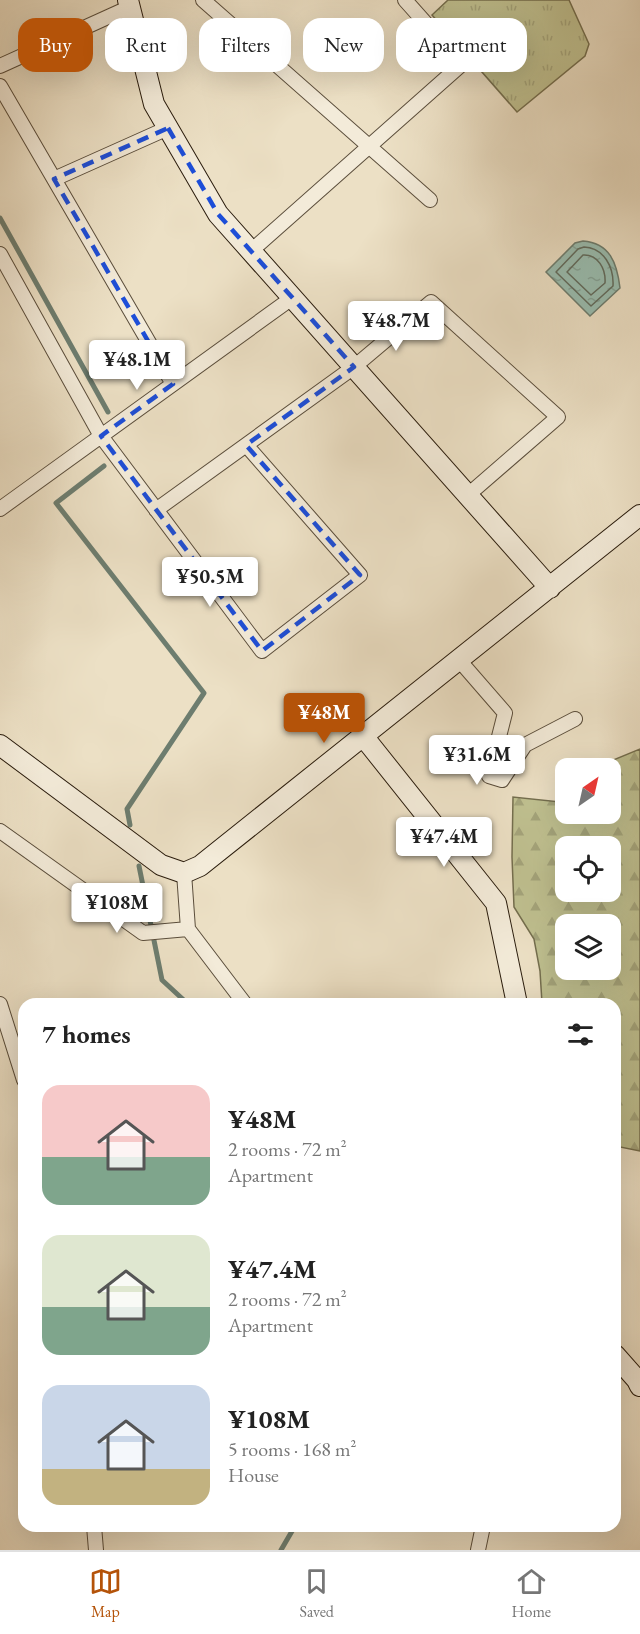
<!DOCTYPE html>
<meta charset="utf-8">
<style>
body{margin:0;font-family:"EB Garamond",serif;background:#f2f2f2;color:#222;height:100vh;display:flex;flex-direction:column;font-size:22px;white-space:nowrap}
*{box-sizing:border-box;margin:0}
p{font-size:20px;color:#767676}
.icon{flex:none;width:33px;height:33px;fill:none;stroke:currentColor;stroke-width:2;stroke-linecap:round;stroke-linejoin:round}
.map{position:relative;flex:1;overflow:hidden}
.details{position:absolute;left:18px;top:998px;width:603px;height:534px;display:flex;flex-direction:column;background:#fff;border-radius:18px;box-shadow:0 6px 24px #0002}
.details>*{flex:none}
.guide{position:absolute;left:18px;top:18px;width:604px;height:54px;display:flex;gap:12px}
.needle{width:39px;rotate:34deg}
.tools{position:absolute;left:555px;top:758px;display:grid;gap:12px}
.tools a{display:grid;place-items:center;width:66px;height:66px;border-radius:12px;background:#fff;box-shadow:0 6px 24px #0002;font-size:30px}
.price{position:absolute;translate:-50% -51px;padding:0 14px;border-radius:6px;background:#fff;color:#222;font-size:20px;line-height:39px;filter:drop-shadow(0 2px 3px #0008)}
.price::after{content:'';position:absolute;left:50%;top:36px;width:18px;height:14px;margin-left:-9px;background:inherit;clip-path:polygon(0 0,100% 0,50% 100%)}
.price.selected{background:#b45309;color:#fff}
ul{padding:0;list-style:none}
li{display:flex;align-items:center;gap:18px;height:150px;padding:0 24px}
li span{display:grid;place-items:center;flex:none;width:168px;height:120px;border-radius:18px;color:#555}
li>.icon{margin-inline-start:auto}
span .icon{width:72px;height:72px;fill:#fffc;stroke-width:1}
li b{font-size:26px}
h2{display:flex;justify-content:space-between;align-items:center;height:72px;padding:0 24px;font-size:26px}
.pill{padding:0 21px;border-radius:18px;background:#fff;box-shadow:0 6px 24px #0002;font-size:21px;line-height:54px}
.pill.selected{background:#b45309;color:#fff}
.menu{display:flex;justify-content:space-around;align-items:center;height:84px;border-top:2px solid #e0e0e0;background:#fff;font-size:16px;color:#767676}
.menu a{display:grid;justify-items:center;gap:3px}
.menu .selected{color:#b45309}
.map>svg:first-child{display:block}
.forest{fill:url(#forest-firs);stroke:#746e4e;stroke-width:1.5;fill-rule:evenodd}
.park{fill:url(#park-tufts);stroke:#746e4e;stroke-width:1.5}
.water{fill:url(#water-ripples);stroke:#6d7d6f;stroke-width:1.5}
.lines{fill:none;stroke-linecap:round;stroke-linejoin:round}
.shore{stroke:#626c5e;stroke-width:1.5}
.stream{stroke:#6d7d6f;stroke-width:5}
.street-casing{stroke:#5a4d3b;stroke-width:16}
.secondary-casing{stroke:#2a1c0d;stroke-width:22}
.street{stroke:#f3ebd9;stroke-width:14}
.secondary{stroke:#f3ebd9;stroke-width:20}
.marked{fill:none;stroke:#1d4ed8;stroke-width:4.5;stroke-dasharray:12 8;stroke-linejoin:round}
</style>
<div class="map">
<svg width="640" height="1550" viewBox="0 0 640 1550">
<defs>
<pattern id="forest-firs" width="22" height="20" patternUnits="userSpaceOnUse" patternTransform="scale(1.5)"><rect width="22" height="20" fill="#bfc090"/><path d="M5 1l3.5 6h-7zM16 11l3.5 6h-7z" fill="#a4a47b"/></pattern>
<pattern id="park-tufts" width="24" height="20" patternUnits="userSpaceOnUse" patternTransform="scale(1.5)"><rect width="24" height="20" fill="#bfc090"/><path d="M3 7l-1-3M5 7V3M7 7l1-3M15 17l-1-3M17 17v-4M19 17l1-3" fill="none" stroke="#a4a47b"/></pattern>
<pattern id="water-ripples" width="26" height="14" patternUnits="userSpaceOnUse" patternTransform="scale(1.5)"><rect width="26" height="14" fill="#99bdb0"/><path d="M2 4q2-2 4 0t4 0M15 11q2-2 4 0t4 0" fill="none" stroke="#84a296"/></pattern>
</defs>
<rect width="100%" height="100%" fill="#ece0c5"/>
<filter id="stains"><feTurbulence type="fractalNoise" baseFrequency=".00333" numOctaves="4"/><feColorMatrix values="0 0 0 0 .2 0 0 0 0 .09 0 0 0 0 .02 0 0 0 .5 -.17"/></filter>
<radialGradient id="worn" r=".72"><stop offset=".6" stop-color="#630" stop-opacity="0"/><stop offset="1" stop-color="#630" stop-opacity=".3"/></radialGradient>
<path class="forest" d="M640 749V1151L615 1146V1004L542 1003 540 971 534 939 514 907 512 857 513 797 560 802 565 787 566 813H610V768H594ZM566 846H610V891H566ZM566 924H610V969H566Z"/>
<path class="park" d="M448 0H569L589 44 585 56 517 112 432 15Z"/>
<path class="water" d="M583 241C610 243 617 263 620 288L590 316 546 272 575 243Z"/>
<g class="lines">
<path class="shore" d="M584 247C604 248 614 267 613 286L591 306 556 272 578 249Z
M583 255C598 254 606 269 605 283L591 295 567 272Z"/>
<path class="stream" d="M0 218 108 412
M104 466 56 503 204 693 127 809 130 825
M139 866 162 980 188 1004
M281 1550 295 1526"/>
<g class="street-casing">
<path id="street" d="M203 0 430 200
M0 66 130 7
M0 86 173 384
M54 179 168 128
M251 251 462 64 405 0
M0 254 101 436 262 651 360 575 246 445
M0 509 292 298
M156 510 354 367 431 302 558 417 468 495
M459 660 505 713 489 776 502 780 525 745 575 719
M0 831 143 933 188 929 245 1004
M184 873 188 929
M0 1004 24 1080
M94 1526 96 1550
M478 1550 483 1526"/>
</g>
<g class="secondary-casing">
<path id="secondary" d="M128 0 154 104 218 214 550 588
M363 736 496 903 517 1004
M0 745 161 865 184 873 200 866 640 515
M615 1355 637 1380 640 1386"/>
</g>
<use href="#street" class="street"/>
<use href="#secondary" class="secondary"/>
</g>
<path class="marked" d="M168 128 218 214 354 367 246 445 360 575 262 651 101 436 173 384 54 179Z"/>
<rect width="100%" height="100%" filter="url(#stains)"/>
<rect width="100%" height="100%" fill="url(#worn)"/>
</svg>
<div class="tools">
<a><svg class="needle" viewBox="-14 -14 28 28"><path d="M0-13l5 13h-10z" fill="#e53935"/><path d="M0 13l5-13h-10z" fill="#767676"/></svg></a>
<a><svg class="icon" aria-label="locate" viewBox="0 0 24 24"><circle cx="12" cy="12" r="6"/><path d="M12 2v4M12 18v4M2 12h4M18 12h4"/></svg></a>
<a><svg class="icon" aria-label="layers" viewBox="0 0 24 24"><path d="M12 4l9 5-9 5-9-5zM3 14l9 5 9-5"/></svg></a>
</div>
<b class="price" style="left:396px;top:352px">¥48.7M</b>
<b class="price" style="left:137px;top:391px">¥48.1M</b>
<b class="price" style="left:210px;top:608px">¥50.5M</b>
<b class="price selected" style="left:324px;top:744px">¥48M</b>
<b class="price" style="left:477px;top:786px">¥31.6M</b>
<b class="price" style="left:444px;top:868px">¥47.4M</b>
<b class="price" style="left:117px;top:934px">¥108M</b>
<div class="guide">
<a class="pill selected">Buy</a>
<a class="pill">Rent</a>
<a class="pill">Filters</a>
<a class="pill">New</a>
<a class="pill">Apartment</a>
</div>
<section class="details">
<h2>7 homes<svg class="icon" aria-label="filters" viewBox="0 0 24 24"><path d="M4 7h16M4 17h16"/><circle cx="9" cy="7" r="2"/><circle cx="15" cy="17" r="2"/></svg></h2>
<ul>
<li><span style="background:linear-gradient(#f6c9c9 60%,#7fa58c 0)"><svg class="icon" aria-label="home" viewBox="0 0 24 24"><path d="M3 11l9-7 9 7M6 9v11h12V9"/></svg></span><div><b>¥48M</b><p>2 rooms · 72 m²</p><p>Apartment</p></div></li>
<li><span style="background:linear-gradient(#dfe7d0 60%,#7fa58c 0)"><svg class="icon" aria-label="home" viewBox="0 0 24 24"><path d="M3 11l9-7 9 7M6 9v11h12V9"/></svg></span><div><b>¥47.4M</b><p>2 rooms · 72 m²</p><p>Apartment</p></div></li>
<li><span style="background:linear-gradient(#c9d6e8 70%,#c2b280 0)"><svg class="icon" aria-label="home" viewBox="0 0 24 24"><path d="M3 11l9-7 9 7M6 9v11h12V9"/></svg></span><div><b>¥108M</b><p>5 rooms · 168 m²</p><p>House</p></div></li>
</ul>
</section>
</div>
<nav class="menu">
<a class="selected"><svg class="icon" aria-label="map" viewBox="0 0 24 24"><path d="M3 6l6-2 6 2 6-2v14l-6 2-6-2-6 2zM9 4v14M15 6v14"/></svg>Map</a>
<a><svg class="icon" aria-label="saved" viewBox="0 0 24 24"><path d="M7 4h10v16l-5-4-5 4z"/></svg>Saved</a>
<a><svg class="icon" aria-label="home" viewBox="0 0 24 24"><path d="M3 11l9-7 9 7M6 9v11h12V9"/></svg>Home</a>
</nav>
